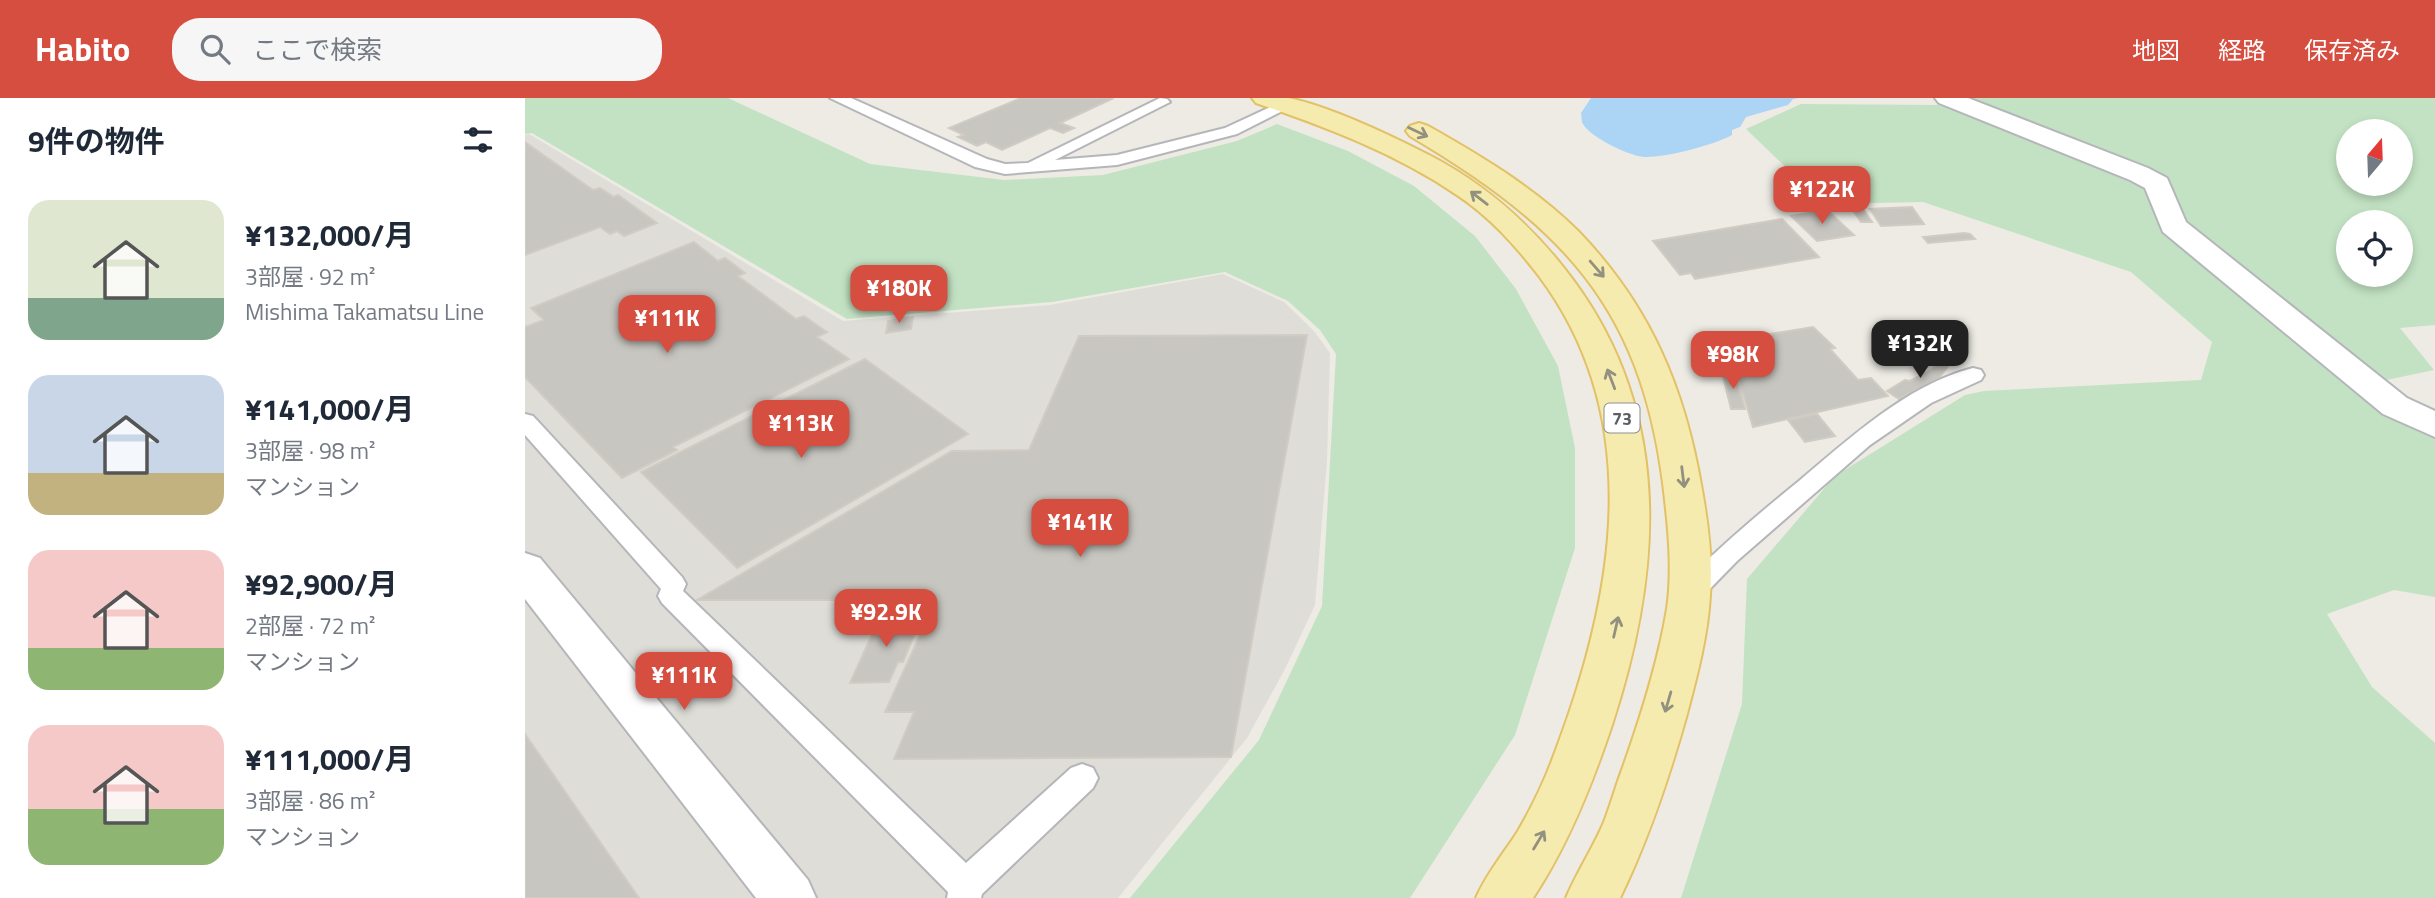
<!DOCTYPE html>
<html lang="ja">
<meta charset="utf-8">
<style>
body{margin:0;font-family:"Titillium Web","Noto Sans JP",sans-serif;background:#f6f6f7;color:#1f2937;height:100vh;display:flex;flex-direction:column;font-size:26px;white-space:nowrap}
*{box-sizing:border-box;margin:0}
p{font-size:23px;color:#747a83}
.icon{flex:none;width:38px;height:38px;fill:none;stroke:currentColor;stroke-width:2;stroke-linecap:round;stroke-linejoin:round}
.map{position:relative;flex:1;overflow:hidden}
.drawer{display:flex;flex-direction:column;background:#fff;width:525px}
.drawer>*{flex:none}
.needle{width:46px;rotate:19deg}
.fabs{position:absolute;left:1811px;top:21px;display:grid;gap:14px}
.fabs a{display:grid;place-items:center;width:77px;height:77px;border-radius:50%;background:#fff;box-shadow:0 4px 10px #0003;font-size:35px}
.price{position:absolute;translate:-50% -60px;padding:0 16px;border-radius:14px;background:#d64e40;color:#fff;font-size:23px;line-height:46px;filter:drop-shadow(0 2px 4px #0008)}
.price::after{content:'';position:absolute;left:50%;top:42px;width:21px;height:16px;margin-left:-10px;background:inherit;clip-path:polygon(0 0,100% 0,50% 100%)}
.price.current{background:#222;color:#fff}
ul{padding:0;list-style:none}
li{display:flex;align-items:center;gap:21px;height:175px;padding:0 28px}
li span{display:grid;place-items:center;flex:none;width:196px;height:140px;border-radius:21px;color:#555}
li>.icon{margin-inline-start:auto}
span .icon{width:84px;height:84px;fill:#fffc;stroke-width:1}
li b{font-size:30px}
h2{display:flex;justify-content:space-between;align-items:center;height:84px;padding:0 28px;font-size:30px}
header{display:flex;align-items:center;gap:42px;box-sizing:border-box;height:98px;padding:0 35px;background:#d64e40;color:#fff}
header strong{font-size:33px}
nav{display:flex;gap:38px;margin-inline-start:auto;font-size:24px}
.search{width:490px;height:63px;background:#f6f6f7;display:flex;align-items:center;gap:18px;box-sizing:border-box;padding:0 24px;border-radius:28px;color:#747a83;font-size:26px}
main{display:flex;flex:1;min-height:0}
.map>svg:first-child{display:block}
.industrial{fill:#deddd8}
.green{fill:#c3e2c3;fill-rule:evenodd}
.water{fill:#abd4f5}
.building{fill:#c8c6c0;stroke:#d1ccc3;stroke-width:2}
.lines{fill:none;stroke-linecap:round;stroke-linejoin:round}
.service-casing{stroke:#b4b6b9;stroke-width:4}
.minor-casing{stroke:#b4b6b9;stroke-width:4}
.tertiary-casing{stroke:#b4b6b9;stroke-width:4}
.primary-casing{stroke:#e2c167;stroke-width:4}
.service{fill:#fff;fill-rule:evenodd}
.minor{fill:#fff;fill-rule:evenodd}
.tertiary{fill:#fff;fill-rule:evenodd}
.primary{fill:#f6ebaf;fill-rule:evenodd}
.oneway{stroke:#92907e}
.labels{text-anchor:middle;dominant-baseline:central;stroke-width:5;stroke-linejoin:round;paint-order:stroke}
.shield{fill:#fff;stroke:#8d8f92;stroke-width:2}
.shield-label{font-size:18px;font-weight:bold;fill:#5c5f63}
</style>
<header>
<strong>Habito</strong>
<div class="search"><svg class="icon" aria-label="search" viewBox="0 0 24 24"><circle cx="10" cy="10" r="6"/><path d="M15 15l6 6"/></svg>ここで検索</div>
<nav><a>地図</a><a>経路</a><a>保存済み</a></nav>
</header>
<main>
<section class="drawer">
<h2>9件の物件<svg class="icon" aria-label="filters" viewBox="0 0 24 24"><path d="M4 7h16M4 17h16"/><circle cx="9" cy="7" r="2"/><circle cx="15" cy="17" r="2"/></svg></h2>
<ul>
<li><span style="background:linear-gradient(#dfe7d0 70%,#7fa58c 0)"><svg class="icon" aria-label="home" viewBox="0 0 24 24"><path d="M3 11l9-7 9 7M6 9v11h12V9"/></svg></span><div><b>¥132,000/月</b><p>3部屋 · 92 m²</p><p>Mishima Takamatsu Line</p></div></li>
<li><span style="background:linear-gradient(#c9d6e8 70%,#c2b280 0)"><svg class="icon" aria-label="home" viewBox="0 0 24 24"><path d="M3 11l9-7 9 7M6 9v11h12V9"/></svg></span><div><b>¥141,000/月</b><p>3部屋 · 98 m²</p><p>マンション</p></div></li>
<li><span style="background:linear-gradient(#f6c9c9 70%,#8fb573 0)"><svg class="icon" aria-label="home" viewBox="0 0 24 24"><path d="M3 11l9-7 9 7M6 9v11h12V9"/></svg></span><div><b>¥92,900/月</b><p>2部屋 · 72 m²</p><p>マンション</p></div></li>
<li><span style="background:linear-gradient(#f6c9c9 60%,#8fb573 0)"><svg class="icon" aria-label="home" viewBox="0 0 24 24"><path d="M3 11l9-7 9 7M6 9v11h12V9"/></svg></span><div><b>¥111,000/月</b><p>3部屋 · 86 m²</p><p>マンション</p></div></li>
</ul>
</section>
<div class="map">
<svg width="1910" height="800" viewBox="0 0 1910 800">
<rect width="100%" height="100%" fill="#edebe4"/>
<path class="industrial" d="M4 36 318 223 525 207 698 176 759 204 789 233 805 255 802 363 790 507 760 571 722 640 593 800H0V37Z"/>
<path class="green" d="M0 0H203L345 66 479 82 578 77 712 43 752 26 823 53 889 88 950 138 991 191 1033 268 1050 350V450L990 637 885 800H605L734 642 797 508 811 256 795 232 763 203 700 174 527 204 322 221 7 35 0 36Z
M1440 0H1910V227L1875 230 1909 272 1833 288 1910 337V499L1869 492 1802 516 1847 589 1910 645V800H1156L1217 606 1222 481 1310 378 1440 297 1459 293 1676 282 1687 244 1606 174 1398 104 1299 106 1221 31 1276 6 1411 7ZM1824 33H1876V86H1824ZM1824 124H1876V177H1824Z"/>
<path class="water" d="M1066 0H1274L1268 1 1263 7 1221 19 1215 29 1207 32V37C1189 47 1143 59 1121 59 1106 59 1066 40 1058 26 1056 23 1057 19 1056 15Z"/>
<path class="building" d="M496 0H584L587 1 535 25 549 30 538 35 525 30 477 52 461 44 452 48 433 39 439 37 424 30Z
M0 44 68 92 75 90 89 99 93 97 132 125 99 138 92 133 85 136 75 129 0 157Z
M1335 107 1347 124H1336L1325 108Z
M1387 109 1399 126 1356 128 1345 111Z
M1302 112 1329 137 1292 143 1266 118Z
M1257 121 1294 159 1170 181 1166 175 1155 177 1128 143Z
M1439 135 1445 136 1450 141 1403 145 1398 139Z
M169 144 193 163 200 160 220 175 213 178 271 221 279 218 302 234 292 239 324 261 148 349 152 352 97 380 0 279V229L19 222 6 210Z
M388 219 386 231 361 235 363 223Z
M1288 229 1310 250 1305 251 1333 282 1346 280 1363 298 1228 329 1211 272 1222 270 1202 243Z
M782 237 706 659 369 661 389 614H360L411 502H172L427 353 504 352 554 238Z
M1419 260 1428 262 1414 280 1374 301 1362 293 1380 282 1385 283 1406 272Z
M340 261 443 336 212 470 116 374Z
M1197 274H1210L1220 311H1206Z
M1292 316 1310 338 1280 344 1263 322Z
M382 502 404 503 400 510H378Z
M397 518 378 564H373L364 584 325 585 355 519Z
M0 636 114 800H0Z"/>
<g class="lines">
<g class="service-casing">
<path id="service" d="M305 0H326L462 61 480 66 503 65 635 0 642 1 645 4 530 62 592 57 700 30 756 4 761 2 769 7 712 36 592 67 480 76 450 69Z
M1448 270 1456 272 1459 277 1456 282 1406 305 1345 347 1212 463 1172 504 1163 507 1154 504 1150 497 1154 490C1192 451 1232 417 1274 383 1325 340 1382 287 1448 270Z
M0 316 8 318 157 479 161 486 158 493 441 765 546 670 557 666 568 670 573 680 568 690 457 796 456 800H422L423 794 137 505 133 498 136 491 0 337Z"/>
</g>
<g class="minor-casing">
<path id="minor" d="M1410 0H1443L1623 70 1642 80 1661 124 1882 300 1910 313V339L1858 316 1638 134 1620 90 1605 82 1414 5Z"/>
</g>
<g class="tertiary-casing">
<path id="tertiary" d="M0 455 15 460 283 782 291 800H231L0 501Z"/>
</g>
<g class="primary-casing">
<path id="primary" d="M727 0C739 0 753 0 764 0 806 9 867 38 906 58 959 86 1001 122 1039 170 1148 307 1139 468 1087 627 1067 687 1043 747 1008 800H951C962 775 979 755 993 733 1007 709 1020 682 1029 657 1089 500 1122 322 1014 178 990 147 965 119 932 97 870 55 801 29 731 5Z
M894 25 903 28C956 58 1010 90 1054 134 1126 209 1160 291 1177 392 1183 426 1188 462 1185 497 1183 537 1172 578 1162 616 1144 680 1124 740 1095 800H1041C1052 774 1068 750 1079 724 1086 706 1091 687 1098 669 1116 618 1133 565 1142 511 1148 470 1143 426 1138 385 1115 206 1035 127 885 38L881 33 885 28Z"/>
</g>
<use href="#service" class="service"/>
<use href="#minor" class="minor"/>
<use href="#tertiary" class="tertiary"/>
<use href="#primary" class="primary"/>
</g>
<defs><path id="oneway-shaft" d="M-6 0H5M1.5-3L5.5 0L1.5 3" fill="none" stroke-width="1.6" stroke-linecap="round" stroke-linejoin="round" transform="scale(1.75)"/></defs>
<g class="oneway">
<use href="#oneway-shaft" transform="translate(893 34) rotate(25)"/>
<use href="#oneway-shaft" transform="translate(954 100) rotate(-142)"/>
<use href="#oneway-shaft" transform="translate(1072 171) rotate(49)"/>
<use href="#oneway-shaft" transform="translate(1086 281) rotate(-111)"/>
<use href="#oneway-shaft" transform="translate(1158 379) rotate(83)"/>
<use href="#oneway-shaft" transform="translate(1091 529) rotate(-77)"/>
<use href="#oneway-shaft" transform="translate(1143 604) rotate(106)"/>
<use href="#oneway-shaft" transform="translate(1014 742) rotate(-59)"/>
</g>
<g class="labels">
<rect class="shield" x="1079.5" y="305.5" width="35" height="29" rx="5"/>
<g class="shield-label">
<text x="1097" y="320">73</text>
</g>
</g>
</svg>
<div class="fabs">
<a><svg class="needle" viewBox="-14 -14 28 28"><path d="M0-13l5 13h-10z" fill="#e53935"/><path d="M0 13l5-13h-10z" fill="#747a83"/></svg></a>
<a><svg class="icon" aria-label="locate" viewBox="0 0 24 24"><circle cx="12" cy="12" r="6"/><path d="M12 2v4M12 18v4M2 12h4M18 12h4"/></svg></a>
</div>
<b class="price" style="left:1297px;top:128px">¥122K</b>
<b class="price" style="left:374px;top:227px">¥180K</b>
<b class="price" style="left:142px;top:257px">¥111K</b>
<b class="price current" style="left:1395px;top:282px">¥132K</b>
<b class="price" style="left:1208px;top:293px">¥98K</b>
<b class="price" style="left:276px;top:362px">¥113K</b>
<b class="price" style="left:555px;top:461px">¥141K</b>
<b class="price" style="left:361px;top:551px">¥92.9K</b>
<b class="price" style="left:159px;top:614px">¥111K</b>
</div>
</main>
